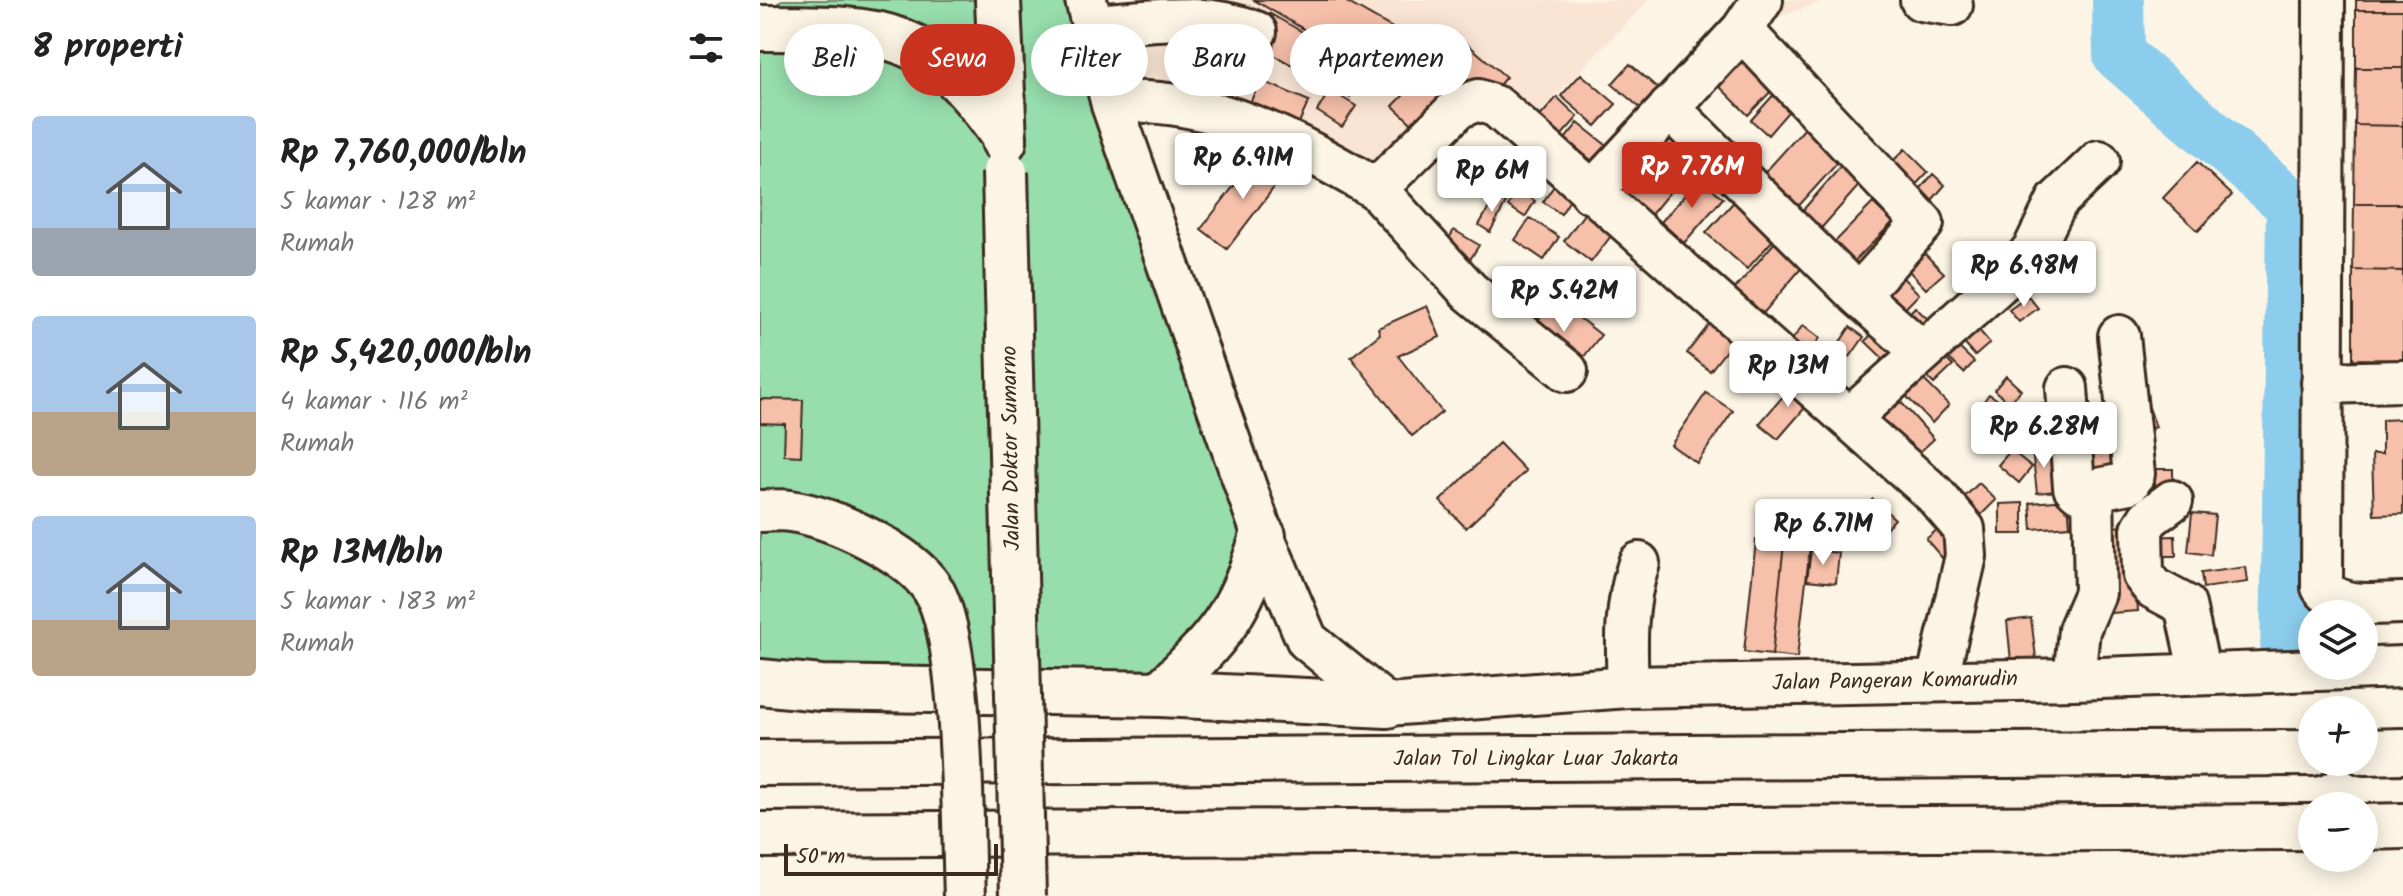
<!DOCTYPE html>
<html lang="id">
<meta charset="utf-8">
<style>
body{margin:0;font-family:Kalam,sans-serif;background:#f6f6f6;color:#222;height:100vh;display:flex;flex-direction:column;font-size:30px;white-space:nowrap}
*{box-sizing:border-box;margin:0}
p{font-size:26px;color:#767676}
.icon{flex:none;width:44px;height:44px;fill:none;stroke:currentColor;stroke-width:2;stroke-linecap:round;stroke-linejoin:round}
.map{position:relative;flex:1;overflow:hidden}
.sheet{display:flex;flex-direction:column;background:#fff;width:760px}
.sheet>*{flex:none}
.guide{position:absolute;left:24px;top:24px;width:760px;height:72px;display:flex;gap:16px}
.buttons{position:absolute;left:1538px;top:600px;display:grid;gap:16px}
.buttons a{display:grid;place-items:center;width:80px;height:80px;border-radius:50%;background:#fff;box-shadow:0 4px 20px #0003;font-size:40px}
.scale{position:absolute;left:24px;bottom:20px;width:214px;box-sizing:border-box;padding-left:8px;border:4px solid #3b2a1e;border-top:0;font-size:22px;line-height:28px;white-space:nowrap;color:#3b2a1e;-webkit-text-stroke:6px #fcf5e5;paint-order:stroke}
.price{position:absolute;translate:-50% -68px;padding:0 18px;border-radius:8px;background:#fff;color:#222;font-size:26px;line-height:52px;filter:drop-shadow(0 2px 4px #0008)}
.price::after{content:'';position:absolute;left:50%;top:48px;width:24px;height:18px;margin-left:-12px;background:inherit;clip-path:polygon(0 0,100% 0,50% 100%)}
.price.selected{background:#c8321e;color:#fff}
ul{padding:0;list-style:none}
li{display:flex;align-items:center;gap:24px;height:200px;padding:0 32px}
li span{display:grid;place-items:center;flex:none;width:224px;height:160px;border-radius:8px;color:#555}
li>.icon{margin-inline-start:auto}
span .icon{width:96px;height:96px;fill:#fffc;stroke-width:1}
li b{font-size:34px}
h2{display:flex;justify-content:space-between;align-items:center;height:96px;padding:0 32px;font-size:34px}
.tag{padding:0 28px;border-radius:36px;background:#fff;box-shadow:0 4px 20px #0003;font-size:28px;line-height:72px}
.tag.selected{background:#c8321e;color:#fff}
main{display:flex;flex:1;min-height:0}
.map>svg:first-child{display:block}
.built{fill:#fae5d4}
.green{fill:#97deac;stroke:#698465;stroke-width:2}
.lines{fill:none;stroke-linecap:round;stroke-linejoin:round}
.river{stroke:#8ccded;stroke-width:52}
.building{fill:#f7c0ab;stroke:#3b2a1e;stroke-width:2}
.minor-casing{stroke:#3b2a1e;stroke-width:46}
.major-casing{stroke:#3b2a1e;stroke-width:50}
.highway-casing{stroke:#3b2a1e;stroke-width:50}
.minor{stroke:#fcf5e5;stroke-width:40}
.major{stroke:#fcf5e5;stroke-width:44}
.highway{stroke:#fcf5e5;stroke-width:44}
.minor-bridge-casing{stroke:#3b2a1e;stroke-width:46;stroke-linecap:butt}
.major-bridge-casing{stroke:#3b2a1e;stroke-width:50;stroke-linecap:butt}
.minor-bridge{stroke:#fcf5e5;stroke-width:40}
.major-bridge{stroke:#fcf5e5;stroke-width:44}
.labels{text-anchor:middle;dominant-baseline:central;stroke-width:7;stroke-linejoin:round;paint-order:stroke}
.street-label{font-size:22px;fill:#3b2a1e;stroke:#fcf5e5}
</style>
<main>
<section class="sheet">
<h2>8 properti<svg class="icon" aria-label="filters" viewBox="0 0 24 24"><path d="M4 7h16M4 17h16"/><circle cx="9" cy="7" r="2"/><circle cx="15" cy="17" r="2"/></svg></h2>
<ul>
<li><span style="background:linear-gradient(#a9c7e8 70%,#9aa5b1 0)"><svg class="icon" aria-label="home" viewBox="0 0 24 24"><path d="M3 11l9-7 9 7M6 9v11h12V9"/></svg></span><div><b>Rp 7,760,000/bln</b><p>5 kamar · 128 m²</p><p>Rumah</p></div></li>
<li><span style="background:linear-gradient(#a9c7e8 60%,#b9a48a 0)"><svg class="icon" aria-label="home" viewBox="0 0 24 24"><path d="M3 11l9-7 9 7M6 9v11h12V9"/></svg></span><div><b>Rp 5,420,000/bln</b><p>4 kamar · 116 m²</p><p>Rumah</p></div></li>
<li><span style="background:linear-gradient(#a9c7e8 65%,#b9a48a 0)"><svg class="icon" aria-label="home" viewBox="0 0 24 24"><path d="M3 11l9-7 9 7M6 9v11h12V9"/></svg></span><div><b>Rp 13M/bln</b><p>5 kamar · 183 m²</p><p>Rumah</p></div></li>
</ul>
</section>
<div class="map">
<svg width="1643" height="896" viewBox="0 0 1643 896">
<rect width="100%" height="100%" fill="#fcf5e5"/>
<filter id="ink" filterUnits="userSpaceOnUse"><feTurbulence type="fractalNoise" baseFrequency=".0125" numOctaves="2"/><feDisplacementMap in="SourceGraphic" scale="16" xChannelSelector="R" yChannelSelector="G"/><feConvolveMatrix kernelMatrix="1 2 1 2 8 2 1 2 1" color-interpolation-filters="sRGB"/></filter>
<g filter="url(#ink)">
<path class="built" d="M327 0H889L773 120 728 101 616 189 576 165 352 102Z
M973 0H1067L982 30Z"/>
<path class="green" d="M22 0H326L503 536 401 694 0 681V18Z"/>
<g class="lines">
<path class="river" d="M1358 0 1359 55 1532 205 1526 665"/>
</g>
<path class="building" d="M494 0H583L634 29 612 69Z
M1596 0H1643V10H1596Z
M1596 10H1643V68H1596Z
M509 13 606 68 590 97 492 43Z
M698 36 746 77 728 98 680 57Z
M982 53 1016 86 988 115 954 81Z
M870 64 909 98 892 118 852 84Z
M673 65 704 95 665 136 633 106Z
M1596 68H1643V126L1595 125Z
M821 74 856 104 836 126 801 96Z
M500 80 549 101 532 138 484 117Z
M570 90 596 106 582 127 557 111Z
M1018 90 1034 105 1008 135 991 120Z
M797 97 818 117 791 147 770 128Z
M818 123 860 156 847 173 805 139Z
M1595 125 1643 126V204H1594Z
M1046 127 1081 159 1026 220 991 188Z
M913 136 937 159 880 228 851 201Z
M710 147 736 162 721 190 694 175Z
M1145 149 1168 172 1146 195 1123 171Z
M499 153 525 173 467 249 441 229Z
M1437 162 1472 195 1438 231 1403 198Z
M1082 165 1102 182 1049 242 1030 225Z
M1173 174 1185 185 1161 213 1149 202Z
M940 178 963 198 924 243 901 222Z
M796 183 813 195 801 214 783 202Z
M758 190 775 201 765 217 748 206Z
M980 195 1021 231 987 269 946 233Z
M735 197 746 203 730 232 719 225Z
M1113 203 1133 222 1086 270 1067 250Z
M1594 204H1643V271L1593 270Z
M827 210 854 232 831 262 804 241Z
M770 218 799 237 784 260 755 240Z
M694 230 719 245 705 268 680 253Z
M1021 235 1049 259 995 323 967 298Z
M1164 253 1184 273 1166 289 1147 269Z
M1593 270 1643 271V360L1593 359Z
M1143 278 1159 294 1133 321 1117 304Z
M1268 296 1278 308 1259 322 1249 310Z
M795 299 841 335 814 369 768 333Z
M667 306 680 337 638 356 682 412 652 436 591 357 620 334 618 328Z
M1155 307 1178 329 1141 322Z
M959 312 982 330 950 371 927 353Z
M1125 321 1152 352 1134 369 1105 341Z
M1043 325 1060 338 1044 360 1027 347Z
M1090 327 1104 337 1090 357 1076 348Z
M1218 329 1230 343 1215 356 1203 342Z
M1194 343 1214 362 1204 373 1184 354Z
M1181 354 1193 366 1174 384 1163 373Z
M1246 376 1261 390 1249 403 1234 390Z
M1038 379 1056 395 1018 439 999 424Z
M1163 379 1189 405 1172 423 1146 396Z
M946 393 973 411 937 463 911 445Z
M1229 394 1241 402 1228 420 1216 412Z
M0 399 43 400 41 456 24 455 25 424 0 423Z
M1386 399 1396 427 1378 433 1369 404Z
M1140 401 1174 439 1151 460 1117 423Z
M1301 403 1302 427 1276 428 1275 405Z
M1643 419V514L1614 515 1612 454H1622V420Z
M1360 420 1364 476 1334 479 1330 422Z
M739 443 766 471 706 528 680 501Z
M1290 446 1296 491 1277 493 1272 449Z
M1251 450 1272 467 1259 483 1238 465Z
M1395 469H1413V492H1395Z
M1219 483 1236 500 1211 525 1194 507Z
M1113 499 1135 519 1122 532 1101 512Z
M1308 500 1310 526 1272 529 1270 503Z
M1263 503V534H1240V504Z
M1432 513 1455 515 1451 555 1428 552Z
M1185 523 1201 543 1183 559 1166 539Z
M1372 525 1378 611 1351 613 1345 528Z
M1415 536 1416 556H1386V537Z
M996 540 1024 543 1012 655 984 652Z
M1024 543 1050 546 1037 658 1012 655Z
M1051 550 1079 553 1076 583 1047 580Z
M1486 567 1488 582 1443 588 1441 573Z
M1271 618 1276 658 1251 661 1247 621Z"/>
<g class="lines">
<g class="minor-casing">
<path id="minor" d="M326 0 352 105 503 536 547 640 627 705 868 687 1314 679 1643 667
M1161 0 1192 5
M1564 0 1562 587C1578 610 1618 603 1643 603
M334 25C390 21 443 11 496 32
M982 30 1002 0
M352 102C453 96 532 140 616 189L698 108 718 100 737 107 1174 494 1204 529 1206 556 1177 681
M909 108 1098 295 1161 351
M616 189 709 291 807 371
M831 193 982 30 1163 223 1098 295
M1562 383 1643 381
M1307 388 1314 487 1318 491 1333 490 1335 593 1319 630 1314 679
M1091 417 1262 263 1274 248 1297 201 1339 161
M1333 490 1369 483 1374 474 1359 336
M1412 501 1389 518 1382 529 1383 575 1393 588 1425 605 1440 674
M868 687C866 643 865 605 879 563"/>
</g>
<g class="major-casing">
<path id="major" d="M238 0 244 141
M0 28C125 28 169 27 244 137
M0 682 61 688 400 694 627 705
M400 694C460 635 478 618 503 536"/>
</g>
<g class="highway-casing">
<path id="highway" d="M1604 752 1643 751
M0 763 1552 753
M1604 827 1643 826
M0 835 1552 827"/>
</g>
<use href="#minor" class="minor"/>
<use href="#major" class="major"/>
<use href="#highway" class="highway"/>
<g class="minor-bridge-casing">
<path id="minor-bridge" d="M0 511C10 511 21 509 30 511 73 517 148 552 172 588 205 638 202 830 205 896"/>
</g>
<g class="major-bridge-casing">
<path id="major-bridge" d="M245 172 263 896"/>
</g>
<use href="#minor-bridge" class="minor-bridge"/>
<use href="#major-bridge" class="major-bridge"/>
</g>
</g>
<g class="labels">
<g class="street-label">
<text transform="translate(252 448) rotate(-91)">Jalan Doktor Sumarno</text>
<text transform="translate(1135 682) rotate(-1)">Jalan Pangeran Komarudin</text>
<text x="776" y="759">Jalan Tol Lingkar Luar Jakarta</text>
</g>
</g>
</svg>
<div class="buttons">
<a><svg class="icon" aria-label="layers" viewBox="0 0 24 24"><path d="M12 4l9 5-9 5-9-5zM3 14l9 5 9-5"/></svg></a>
<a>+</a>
<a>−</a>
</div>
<div class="scale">50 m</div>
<b class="price" style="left:483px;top:201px">Rp 6.91M</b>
<b class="price selected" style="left:932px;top:210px">Rp 7.76M</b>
<b class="price" style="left:732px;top:214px">Rp 6M</b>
<b class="price" style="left:1264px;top:309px">Rp 6.98M</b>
<b class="price" style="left:804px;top:334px">Rp 5.42M</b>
<b class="price" style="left:1028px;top:409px">Rp 13M</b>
<b class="price" style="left:1284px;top:470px">Rp 6.28M</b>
<b class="price" style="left:1063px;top:567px">Rp 6.71M</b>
<div class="guide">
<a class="tag">Beli</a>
<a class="tag selected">Sewa</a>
<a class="tag">Filter</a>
<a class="tag">Baru</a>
<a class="tag">Apartemen</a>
</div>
</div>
</main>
